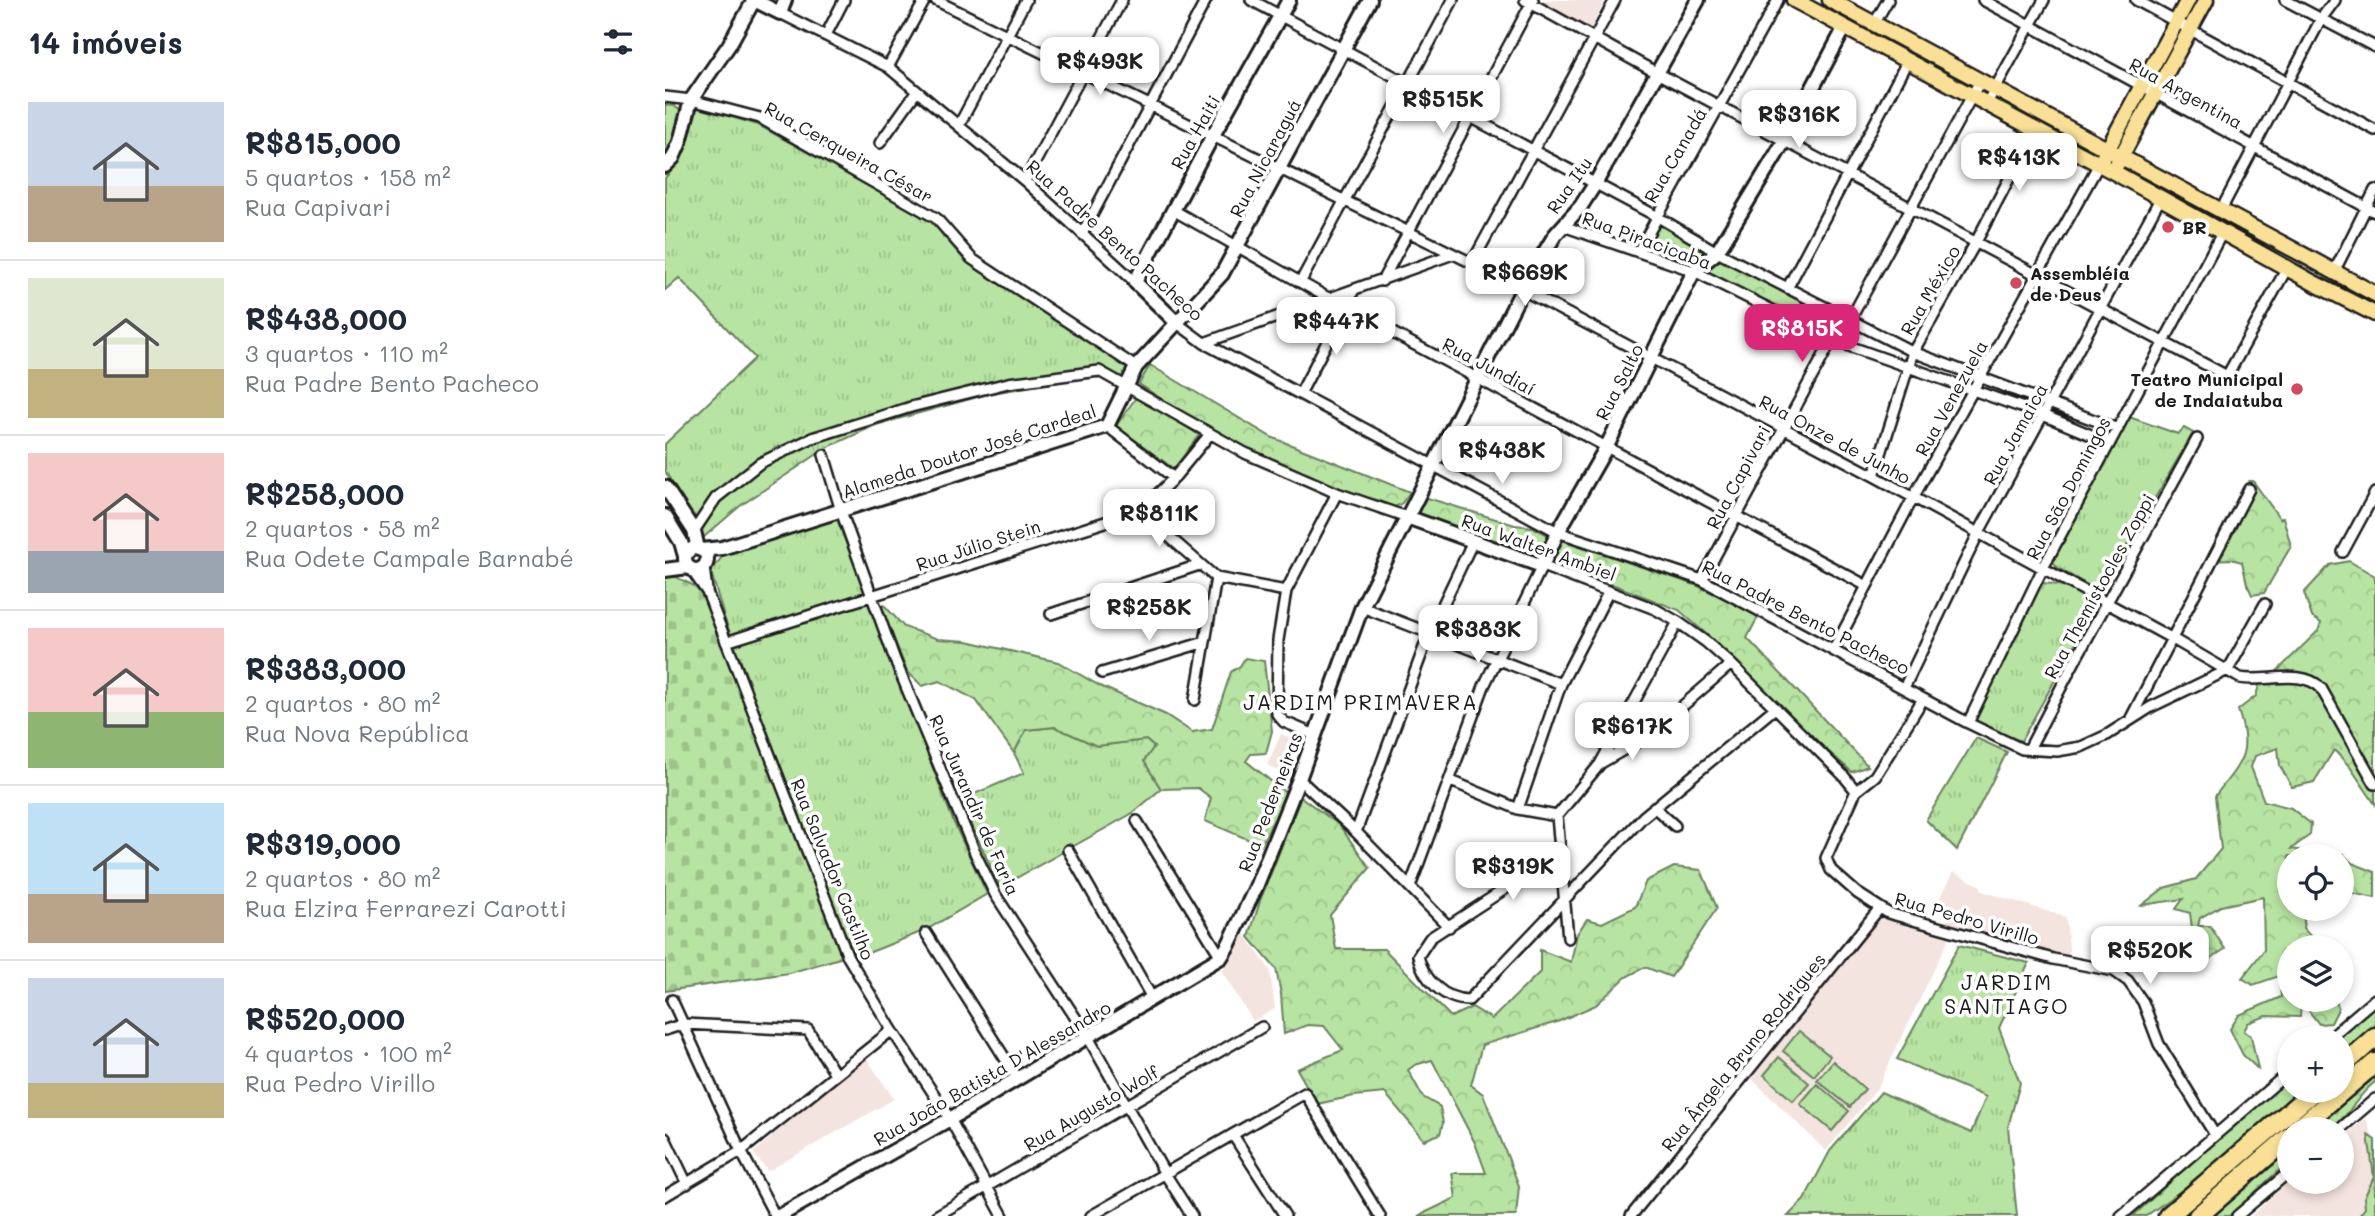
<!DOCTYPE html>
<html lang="pt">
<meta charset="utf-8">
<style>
body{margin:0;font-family:Mali,sans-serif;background:#f2f2f3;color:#1f2937;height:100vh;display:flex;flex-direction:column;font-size:26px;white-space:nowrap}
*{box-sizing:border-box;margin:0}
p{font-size:23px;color:#747a83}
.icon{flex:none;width:38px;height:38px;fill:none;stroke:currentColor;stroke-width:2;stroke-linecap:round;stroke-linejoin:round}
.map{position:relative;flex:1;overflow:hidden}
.details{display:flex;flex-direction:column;background:#fff;width:665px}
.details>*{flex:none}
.fabs{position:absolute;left:1612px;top:844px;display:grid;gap:14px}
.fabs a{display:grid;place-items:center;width:77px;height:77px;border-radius:50%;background:#fff;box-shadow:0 4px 10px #0003;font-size:35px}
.price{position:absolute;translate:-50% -60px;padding:0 16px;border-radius:14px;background:#fff;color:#222;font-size:23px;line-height:46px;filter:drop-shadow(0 2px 4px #0008)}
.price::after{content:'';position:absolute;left:50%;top:42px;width:21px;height:16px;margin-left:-10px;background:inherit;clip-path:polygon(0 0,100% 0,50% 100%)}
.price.active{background:#db2777;color:#fff}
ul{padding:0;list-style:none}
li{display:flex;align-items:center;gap:21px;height:175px;padding:0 28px}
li+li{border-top:2px solid #e0e1e3}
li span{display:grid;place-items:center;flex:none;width:196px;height:140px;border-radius:0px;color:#555}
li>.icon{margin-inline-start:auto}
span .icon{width:84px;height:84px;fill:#fffc;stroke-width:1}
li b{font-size:30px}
h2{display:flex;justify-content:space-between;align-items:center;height:84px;padding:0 28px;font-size:30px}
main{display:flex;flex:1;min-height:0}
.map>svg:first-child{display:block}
.built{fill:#f4e4df}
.grass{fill:url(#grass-tufts);stroke:#6a805f;stroke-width:2}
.forest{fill:url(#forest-crowns);stroke:#6a805f;stroke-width:2}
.cemetery{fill:url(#cemetery-stones);stroke:#6a805f;stroke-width:2}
.garden{fill:#b7e4a2;stroke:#6a805f;stroke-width:2}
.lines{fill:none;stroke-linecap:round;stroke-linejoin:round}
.street-casing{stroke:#1c1c1c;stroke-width:14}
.secondary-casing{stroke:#1c1c1c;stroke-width:18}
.primary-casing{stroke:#1c1c1c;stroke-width:19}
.highway-casing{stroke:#1c1c1c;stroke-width:23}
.street{stroke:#fff;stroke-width:9}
.secondary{stroke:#fff;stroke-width:12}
.primary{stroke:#f9e096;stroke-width:14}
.highway{stroke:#f9e096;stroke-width:18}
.poi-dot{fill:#d1495b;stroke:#fff;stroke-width:2.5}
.labels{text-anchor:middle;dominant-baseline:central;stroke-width:7;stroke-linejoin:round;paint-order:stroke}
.street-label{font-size:18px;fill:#1c1c1c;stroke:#fff}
.poi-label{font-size:18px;font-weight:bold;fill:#1c1c1c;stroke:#fff;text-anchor:start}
.quarter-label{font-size:21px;letter-spacing:2px;fill:#1c1c1c;stroke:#fff}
</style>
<main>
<section class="details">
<h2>14 imóveis<svg class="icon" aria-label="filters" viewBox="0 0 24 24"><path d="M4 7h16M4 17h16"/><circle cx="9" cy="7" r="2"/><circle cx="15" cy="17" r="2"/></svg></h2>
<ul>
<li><span style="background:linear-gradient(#c9d6e8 60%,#b9a48a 0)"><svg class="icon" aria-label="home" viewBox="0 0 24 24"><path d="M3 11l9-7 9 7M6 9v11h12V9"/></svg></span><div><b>R$815,000</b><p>5 quartos · 158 m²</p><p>Rua Capivari</p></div></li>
<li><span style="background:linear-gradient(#dfe7d0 65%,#c2b280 0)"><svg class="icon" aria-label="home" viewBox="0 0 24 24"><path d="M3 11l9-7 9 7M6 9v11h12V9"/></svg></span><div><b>R$438,000</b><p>3 quartos · 110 m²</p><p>Rua Padre Bento Pacheco</p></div></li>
<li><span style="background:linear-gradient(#f6c9c9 70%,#9aa5b1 0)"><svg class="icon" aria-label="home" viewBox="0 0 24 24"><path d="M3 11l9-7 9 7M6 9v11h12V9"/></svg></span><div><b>R$258,000</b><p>2 quartos · 58 m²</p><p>Rua Odete Campale Barnabé</p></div></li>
<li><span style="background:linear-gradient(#f6c9c9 60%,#8fb573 0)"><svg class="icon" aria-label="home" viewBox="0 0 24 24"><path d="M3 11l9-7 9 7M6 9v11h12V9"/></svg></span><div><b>R$383,000</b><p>2 quartos · 80 m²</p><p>Rua Nova República</p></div></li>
<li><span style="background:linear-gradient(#bfe0f5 65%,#b9a48a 0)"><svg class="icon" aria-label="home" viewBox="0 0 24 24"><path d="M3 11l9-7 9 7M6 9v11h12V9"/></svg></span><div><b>R$319,000</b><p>2 quartos · 80 m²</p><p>Rua Elzira Ferrarezi Carotti</p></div></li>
<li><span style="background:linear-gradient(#c9d6e8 75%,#c2b280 0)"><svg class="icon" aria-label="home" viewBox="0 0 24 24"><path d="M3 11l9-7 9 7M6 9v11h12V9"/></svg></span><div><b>R$520,000</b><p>4 quartos · 100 m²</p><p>Rua Pedro Virillo</p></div></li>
</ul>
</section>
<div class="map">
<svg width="1710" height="1216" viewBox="0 0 1710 1216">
<defs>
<pattern id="grass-tufts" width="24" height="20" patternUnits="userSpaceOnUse" patternTransform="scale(1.75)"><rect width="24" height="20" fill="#b7e4a2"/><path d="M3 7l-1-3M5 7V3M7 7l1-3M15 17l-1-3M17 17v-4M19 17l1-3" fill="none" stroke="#9dc38b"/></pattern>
<pattern id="forest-crowns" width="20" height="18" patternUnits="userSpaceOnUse" patternTransform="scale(1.75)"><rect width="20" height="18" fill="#b7e4a2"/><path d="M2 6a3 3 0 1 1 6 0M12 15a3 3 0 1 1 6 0" fill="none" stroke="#9dc38b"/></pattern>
<pattern id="cemetery-stones" width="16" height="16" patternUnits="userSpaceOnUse" patternTransform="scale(1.75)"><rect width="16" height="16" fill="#b7e4a2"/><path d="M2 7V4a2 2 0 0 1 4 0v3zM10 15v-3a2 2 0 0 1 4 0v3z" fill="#9dc38b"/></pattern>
</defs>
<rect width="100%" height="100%" fill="#fff"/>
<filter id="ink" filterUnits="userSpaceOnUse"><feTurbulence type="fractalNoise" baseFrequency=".0143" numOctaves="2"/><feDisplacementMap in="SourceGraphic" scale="14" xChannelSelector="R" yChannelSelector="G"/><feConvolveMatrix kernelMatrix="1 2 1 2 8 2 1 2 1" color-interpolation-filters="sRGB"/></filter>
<g filter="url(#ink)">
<path class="built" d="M875 0H940L925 30Z
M616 734 632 740 616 772 602 765Z
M1288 872 1316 886 1317 891 1401 917 1405 959 1285 927 1273 901Z
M1212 917 1284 938 1212 1089 1161 1151 1085 1077Z
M576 929 605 970 610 1009 588 1021 557 972Z
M200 1056 229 1099 103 1171 88 1153Z
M1701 1118 1710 1143V1216H1586L1624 1181H1676L1677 1138Z"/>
<path class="grass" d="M30 106 93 125 266 221 301 262 465 368 452 383 436 375 327 393 211 425 163 447 75 506 39 537 0 471V444L90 358 14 278 0 290V178C19 159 24 132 30 106Z
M1464 417 1513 434 1519 428 1528 433 1435 592 1393 568 1387 560Z
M172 519 289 823 322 894 261 930 193 957 185 948 59 617 46 572 59 554Z
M1376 583C1397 584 1420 590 1429 610L1356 741 1308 722Z
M390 727 432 746 481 740 489 747 479 761 496 789 468 813 335 887 295 800 359 773 349 753 361 730Z
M1311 738 1342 752 1292 850 1261 820Z
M1294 945 1364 963 1334 1028 1355 1083 1343 1127 1352 1216H1123L1139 1200 1165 1151 1216 1092 1306 1133 1321 1097 1232 1059Z
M1710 1005V1028L1677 1056 1676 1038H1671Z
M1710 1072V1082C1681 1104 1687 1129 1643 1129Z
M1624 1077V1090H1636L1536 1176 1481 1216H1468L1572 1121Z
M1657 1090H1670L1527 1216H1509Z
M1624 1145V1161L1564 1216H1542Z"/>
<path class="forest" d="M993 217 1045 247 1021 268 973 252Z
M1052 252 1185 320 1167 340 1029 271Z
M485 365 606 437 745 492 737 503 728 508 710 503 588 453 525 418 474 384Z
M472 396 534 435 509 469 451 426Z
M1584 481H1588L1615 519 1618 517 1626 546 1599 593 1587 595 1582 584 1577 562 1566 559 1548 560Z
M756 496 850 525 868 527 885 536 876 554 866 557 754 516 750 510Z
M894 539 1033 586 1094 615 1082 638 1203 766 1187 772 1125 718 1064 654 1014 610 885 560Z
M1684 561 1710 576V804L1685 767 1669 750 1649 782 1627 787 1615 766 1613 748 1590 756 1586 767 1599 801 1626 808 1646 824 1645 835 1626 849 1668 856H1624V908H1641L1638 928 1655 947H1624V999H1671L1673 1009 1666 1023 1654 1024 1636 1001 1635 1017 1601 1016 1583 1023 1579 1031 1586 1036 1593 1069 1578 1055 1565 1029 1574 1015 1616 997 1614 976 1588 985 1577 978 1599 950 1598 897 1556 906 1535 918 1533 926H1545L1560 949 1532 967 1525 913 1511 909 1518 899 1477 905 1499 888 1531 879 1556 849 1550 796C1576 762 1588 754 1573 710L1591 696 1596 678 1604 679 1653 631 1656 623 1647 617 1639 593 1665 565Z
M219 605 239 627 273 639 302 641 393 662 435 686 501 715 527 732 547 729 566 672 575 666 580 658 599 661 607 731 601 753 586 754 581 761 622 794 596 845 540 821 546 798 533 788 496 789 479 761 489 747 481 740 432 746 390 727 361 730 349 753 311 700 275 681 257 686 242 671 216 607Z
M636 797 674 825 705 868 665 915 671 949H719L786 1017 807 1007 827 1019 875 972V950L906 962 912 934 922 919 937 923 970 907 981 881 1009 867 1036 870 1052 908 1006 977 980 967 961 977 931 1005 892 1022 817 1045 806 1085 818 1094 854 1186 851 1216H753L791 1198 787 1173H821L810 1143 767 1060 750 1065 743 1070 758 1097 775 1107 778 1123 775 1134 759 1140 720 1093 689 1096 652 1104 632 1069 678 1050 659 1026 642 1025 619 1034 616 994 611 969 584 937 595 901Z
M1678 854 1687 863 1710 872V898L1677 891 1675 856Z
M1703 1135 1710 1140V1216H1694L1700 1208 1699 1198 1709 1177Z"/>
<path class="cemetery" d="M8 575C24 585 25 580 39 597L178 957 124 973 0 991V578Z"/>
<path class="garden" d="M0 105 9 106 16 111 12 131 0 154Z
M1134 1031 1165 1056 1149 1076 1118 1051Z
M1114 1057 1144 1083 1128 1101 1099 1075Z
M1168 1061 1200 1089 1185 1107 1152 1080Z
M1152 1084 1184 1111 1167 1131 1135 1104Z"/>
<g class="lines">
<g class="street-casing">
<path id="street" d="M270 0 807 263 1209 476 1506 638 1575 678C1600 683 1637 668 1656 688L1710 784
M586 0 993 217 1052 252 1248 352 1453 429
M860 0 992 73 1562 376 1622 268
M1318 0 1710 212
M1471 0 1710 130
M1620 0 1710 47
M115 13 223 67 360 181 470 282
M1209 24 1223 0
M161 35 179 0
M223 67 260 0
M0 97 26 100 95 118 271 218 307 259 471 367
M1322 103 1379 0
M294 125 361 0
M215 143 252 91
M360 181 457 0
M508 210 679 307 1202 586
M1556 210 1656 19 1670 0
M898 226 1029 271 1167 340 1378 415 1445 443
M417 234 541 0
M973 252 1113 0
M807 263 950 0
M1669 272 1710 190
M636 281 788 0
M717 281 868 0
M1123 287 1243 60
M512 323 539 343 893 532 1037 580 1303 723 1357 749 1392 751 1416 747 1442 735 1486 707 1563 670
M539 343 788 254
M635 394 689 290
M442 426 509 478
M159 455 176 511 230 660 311 855 330 894 423 1037 499 1172 527 1216
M1209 476 1248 352 1311 242 1370 129
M475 511 551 578 621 591
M29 531 51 498 95 463 147 438 246 407 343 383 434 371 580 453 672 493 742 517
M1678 552 1710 493
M39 567 42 590
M26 569 42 592 183 957 227 1030 285 1119 338 1216
M1037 580 1167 340 1185 320 1315 81
M697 607 896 684
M386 614 534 565
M61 642 475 511 509 478 545 434
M1169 649 1248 498 1434 164
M1563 670 1600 604
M437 673 540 642
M1239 688 1313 534 1495 199
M1258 699 1210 776 1191 791 1161 858 1166 870 1192 893 1223 913 1388 959 1449 971 1463 981 1478 1002 1494 1044 1550 1135
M530 700 551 578
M1466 718 1584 489
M1303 723 1378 568 1557 233
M955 729 974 736 982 735
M650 735 619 722 612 714 613 640 621 591 672 493
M1364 749 1413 655 1532 439
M936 763 984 735 1066 664
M634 779 691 832 784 927
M786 781 853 809 892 816
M989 807 1010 826
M853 809 896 684 944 591
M892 816 935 764 1013 622
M892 816 903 938
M472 821 556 957
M691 832 764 634 808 541
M403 850 487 998
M895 853 765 938 753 956C758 979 779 1000 804 1000L978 817 1110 708
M745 887 819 686 877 566 990 609 1013 622 1041 642 1066 664 1178 775 1191 791
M261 933 353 1079
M7 1000 76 1151 110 1216
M0 1030 19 1024 143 1030 170 1074
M1664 1038 1710 999
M1675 1129 1710 1099
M568 1135 620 1216
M0 1138 22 1184
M0 1196 76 1151 227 1030
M271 1216 597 1027
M426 1216 640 1093 715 1216
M966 1216 1214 909
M1456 1216 1624 1072
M1572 1216 1624 1172"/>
</g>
<g class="secondary-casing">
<path id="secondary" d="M0 166 8 158 15 142 26 100 64 45 89 0 115 13 120 0
M512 323 470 282 547 137 624 0
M0 487 29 531 33 549
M0 516 16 542 20 556
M742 517 877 566 893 532 942 446 1029 271 1052 252 1120 140 1180 27
M20 559a11 11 0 1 1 22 0a11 11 0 1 1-22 0Z
M36 550 57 548 442 426 471 367 557 274 705 0
M0 570 23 567
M114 1216 285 1119 556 957 564 944 591 887 634 779 697 607 857 290 890 235 916 206 930 184 1033 0"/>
</g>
<g class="primary-casing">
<path id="primary" d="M1129 0 1447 171 1647 282 1710 314
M1165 0C1347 98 1529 195 1710 294
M1439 156 1523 0
M1452 164 1541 0"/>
</g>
<g class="highway-casing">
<path id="highway" d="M1676 1067 1710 1037
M1633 1129 1710 1063
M1503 1216 1650 1090
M1533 1216 1624 1137"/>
</g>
<use href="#street" class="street"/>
<use href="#secondary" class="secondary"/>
<use href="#primary" class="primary"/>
<use href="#highway" class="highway"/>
</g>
</g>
<g class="poi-dot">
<circle cx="1503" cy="227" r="7"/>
<circle cx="1351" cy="283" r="7"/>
<circle cx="1632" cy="389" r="7"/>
</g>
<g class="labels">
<g class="street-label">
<text transform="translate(1521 93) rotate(29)">Rua Argentina</text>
<text transform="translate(530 132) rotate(-61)">Rua Haiti</text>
<text transform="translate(184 152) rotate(29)">Rua Cerqueira César</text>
<text transform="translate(1010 155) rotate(-60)">Rua Canadá</text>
<text transform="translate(600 158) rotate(-62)">Rua Nicaraguá</text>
<text transform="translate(904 185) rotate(-55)">Rua Itu</text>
<text transform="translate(450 240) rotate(42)">Rua Padre Bento Pacheco</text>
<text transform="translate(982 240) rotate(20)">Rua Piracicaba</text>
<text transform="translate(1265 290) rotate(-60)">Rua México</text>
<text transform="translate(824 366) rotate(28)">Rua Jundiaí</text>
<text transform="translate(954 382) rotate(-63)">Rua Salto</text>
<text transform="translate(1286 398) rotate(-61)">Rua Venezuela</text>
<text transform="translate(1350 434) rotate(-61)">Rua Jamaica</text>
<text transform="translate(1170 439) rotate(28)">Rua Onze de Junho</text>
<text transform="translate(304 451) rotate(-18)">Alameda Doutor José Cardeal</text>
<text transform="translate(1073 477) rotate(-62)">Rua Capivari</text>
<text transform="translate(1403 488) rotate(-62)">Rua São Domingos</text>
<text transform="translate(313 545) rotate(-18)">Rua Júlio Stein</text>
<text transform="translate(874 547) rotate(20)">Rua Walter Ambiel</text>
<text transform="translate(1434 586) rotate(-61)">Rua Themístocles Zoppi</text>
<text transform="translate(1141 617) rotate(27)">Rua Padre Bento Pacheco</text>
<text transform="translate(605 802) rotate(-69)">Rua Pederneiras</text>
<text transform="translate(310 805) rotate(66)">Rua Jurandir de Faria</text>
<text transform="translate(168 869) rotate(68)">Rua Salvador Castilho</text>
<text transform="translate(1302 918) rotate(16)">Rua Pedro Virillo</text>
<text transform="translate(1078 1052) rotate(-51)">Rua Ângela Bruno Rodrigues</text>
<text transform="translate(327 1073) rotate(-30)">Rua João Batista D'Alessandro</text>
<text transform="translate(426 1108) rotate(-30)">Rua Augusto Wolf</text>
</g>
<g class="poi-label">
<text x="1517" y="227">BR</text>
<text x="1365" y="273">Assembléia<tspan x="1365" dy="21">de Deus</tspan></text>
<text x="1618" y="379" text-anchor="end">Teatro Municipal<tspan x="1618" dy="21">de Indaiatuba</tspan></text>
</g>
<g class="quarter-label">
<text x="696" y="701">JARDIM PRIMAVERA</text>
<text x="1342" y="981">JARDIM<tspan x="1342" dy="24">SANTIAGO</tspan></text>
</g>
</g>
</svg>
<div class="fabs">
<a><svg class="icon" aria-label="locate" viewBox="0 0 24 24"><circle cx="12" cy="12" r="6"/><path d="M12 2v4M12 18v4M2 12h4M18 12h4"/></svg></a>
<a><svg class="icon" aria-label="layers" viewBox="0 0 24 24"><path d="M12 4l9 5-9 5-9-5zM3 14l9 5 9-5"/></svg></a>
<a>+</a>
<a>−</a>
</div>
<b class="price" style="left:435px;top:97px">R$493K</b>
<b class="price" style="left:778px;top:135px">R$515K</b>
<b class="price" style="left:1134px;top:150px">R$316K</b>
<b class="price" style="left:1354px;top:193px">R$413K</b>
<b class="price" style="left:860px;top:308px">R$669K</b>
<b class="price" style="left:671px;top:357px">R$447K</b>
<b class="price active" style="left:1137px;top:364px">R$815K</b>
<b class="price" style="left:837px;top:486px">R$438K</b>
<b class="price" style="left:494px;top:549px">R$811K</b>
<b class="price" style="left:484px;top:643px">R$258K</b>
<b class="price" style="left:813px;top:665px">R$383K</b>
<b class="price" style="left:967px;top:762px">R$617K</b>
<b class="price" style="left:848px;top:902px">R$319K</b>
<b class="price" style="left:1485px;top:986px">R$520K</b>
</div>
</main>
